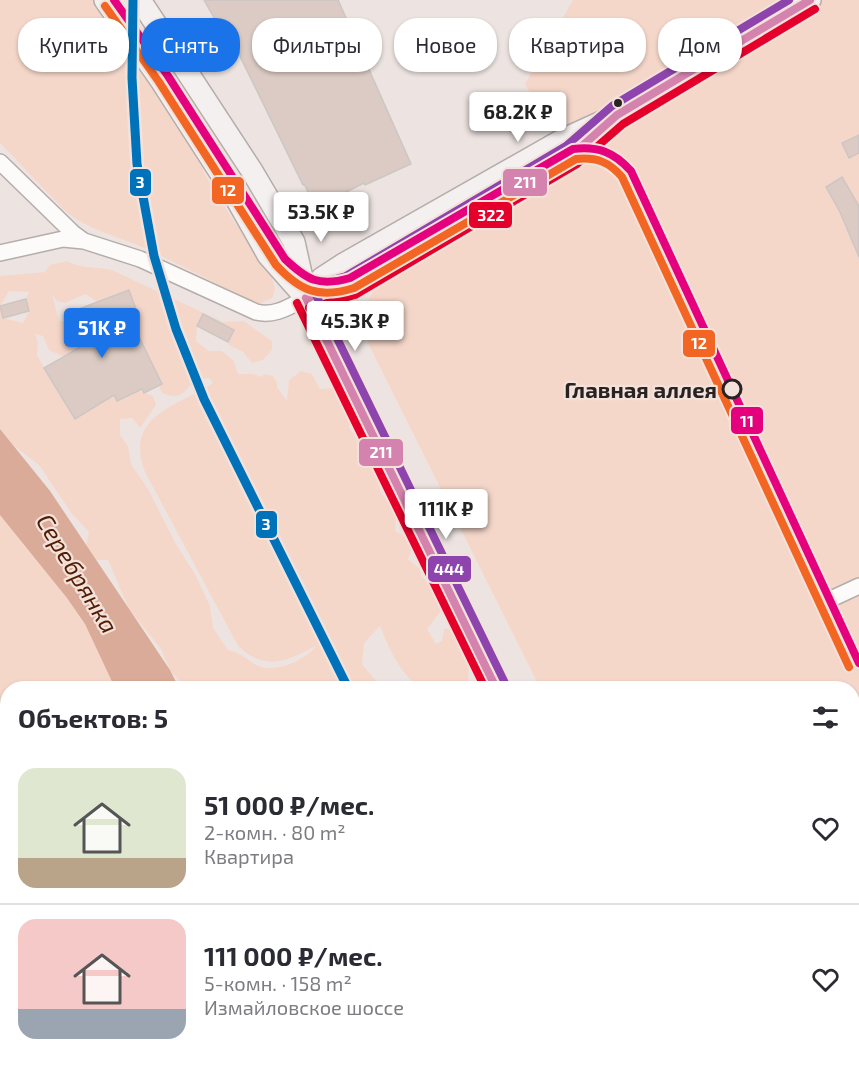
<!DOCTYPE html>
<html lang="ru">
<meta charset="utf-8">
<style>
body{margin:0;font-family:"Exo 2",sans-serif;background:#f2f2f3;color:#2b2b33;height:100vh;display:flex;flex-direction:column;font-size:22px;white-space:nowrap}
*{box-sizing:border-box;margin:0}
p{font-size:20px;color:#7c7c81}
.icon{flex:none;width:33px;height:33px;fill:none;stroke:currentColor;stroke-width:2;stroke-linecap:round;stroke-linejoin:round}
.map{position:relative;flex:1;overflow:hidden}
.sheet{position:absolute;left:0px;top:681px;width:860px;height:386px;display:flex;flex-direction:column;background:#fff;border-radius:24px 24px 0 0;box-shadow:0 2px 4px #0004}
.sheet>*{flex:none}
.hud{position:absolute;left:18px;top:18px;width:824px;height:54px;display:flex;gap:12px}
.price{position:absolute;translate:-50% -51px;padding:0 14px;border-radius:6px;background:#fff;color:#222;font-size:20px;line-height:39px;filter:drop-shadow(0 2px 3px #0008)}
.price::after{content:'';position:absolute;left:50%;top:36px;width:18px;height:14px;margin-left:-9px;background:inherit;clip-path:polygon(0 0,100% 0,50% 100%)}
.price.current{background:#1a73e8;color:#fff}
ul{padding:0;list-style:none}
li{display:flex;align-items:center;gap:18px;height:150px;padding:0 18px}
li+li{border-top:2px solid #e1e1e2}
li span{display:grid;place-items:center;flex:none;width:168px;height:120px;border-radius:18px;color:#555}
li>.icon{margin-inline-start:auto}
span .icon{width:72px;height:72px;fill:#fffc;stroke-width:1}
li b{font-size:26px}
h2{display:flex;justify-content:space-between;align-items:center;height:72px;padding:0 18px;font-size:26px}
.chip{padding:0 21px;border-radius:24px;background:#fff;box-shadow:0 2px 4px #0004;font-size:21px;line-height:54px}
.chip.current{background:#1a73e8;color:#fff}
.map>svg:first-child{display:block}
.green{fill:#f5d7ca;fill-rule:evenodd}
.water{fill:#d9ab98}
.building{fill:#dbcbc4;stroke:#cdc6c3;stroke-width:1.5}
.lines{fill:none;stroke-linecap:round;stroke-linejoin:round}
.minor-casing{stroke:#b4adaa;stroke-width:18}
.secondary-casing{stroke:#b4adaa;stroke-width:24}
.minor{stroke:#fcfbfa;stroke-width:15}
.secondary{stroke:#f4f0ef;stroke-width:21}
.bus-1-casing{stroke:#f3e2db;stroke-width:12}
.bus-2-casing{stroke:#f3e2db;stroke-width:12}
.bus-3-casing{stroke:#f3e2db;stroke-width:12}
.bus-1{stroke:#d482ae;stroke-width:8}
.bus-2{stroke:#e4002b;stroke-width:8}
.bus-3{stroke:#8e44ad;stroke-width:8}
.tram-1-casing{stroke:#f3e2db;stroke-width:12}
.tram-2-casing{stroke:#f3e2db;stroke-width:12}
.tram-1{stroke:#e5007d;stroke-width:8}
.tram-2{stroke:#f26522;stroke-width:8}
.metro-1-casing{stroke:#f3e2db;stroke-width:14}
.metro-1{stroke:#0072ba;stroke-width:9}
.bus-dot{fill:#282220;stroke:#f3e2db;stroke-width:2}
.stop-dot{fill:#f3e2db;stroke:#282220;stroke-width:3}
.labels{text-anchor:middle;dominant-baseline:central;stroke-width:4.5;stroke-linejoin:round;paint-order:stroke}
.stop-label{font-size:22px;font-weight:bold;fill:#282220;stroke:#f3e2db;text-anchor:end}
.water-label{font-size:24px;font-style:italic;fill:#521c00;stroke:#f3e2db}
.line-badge{stroke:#f3e2db;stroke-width:2}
.badge-label{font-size:16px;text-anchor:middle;font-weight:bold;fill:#fff}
</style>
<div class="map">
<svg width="859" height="1066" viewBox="0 0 859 1066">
<rect width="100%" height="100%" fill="#ede4e1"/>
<path class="green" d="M0 0H96L195 145 204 173 235 223 253 245 272 277 275 289 272 298 261 303H255C218 285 182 265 144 248 117 236 88 230 65 211L0 143Z
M573 0H859V1020L852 1023V688H540L368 343 364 308 377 283 572 168 525 84Z
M67 261C78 268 98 267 112 270L223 322 244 321 272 341V350L263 360 252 363 243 352 229 345 228 342 203 315 197 326 196 341 209 351H222L234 361 238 374H253L262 377 264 374 273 376 277 382V387L287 401 289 380 301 371 312 374 320 389 331 388 346 399 350 415 349 428 356 437 376 476 381 493 394 506 397 514 395 531 409 538 412 549 408 559 419 568 422 577 428 581 432 594 439 597 442 610 427 629 436 644 442 641 444 629 454 628 459 647 469 659 468 688H423C419 683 412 682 408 677 395 663 387 643 380 626L364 643 362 664 376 681 377 688H186L170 670 161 649 129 609 108 560H96L86 546 89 532 72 514 39 465 14 446 0 429V276L45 272 50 265ZM129 290 136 309 132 311 131 341 139 337 162 384 159 386 162 393C180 401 185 392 196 379L209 378 213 383C179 406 123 415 145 472L238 646C265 672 287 661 316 646 307 659 278 672 261 667 250 664 244 653 228 650L213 628 210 606 195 574 177 546 148 489 131 464 128 446 120 435V419L132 418 140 428 156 405 153 396 138 390 117 401 82 330 73 333 69 322 59 321 52 294 57 301 65 303 86 294 97 302ZM9 291 29 292 26 299 29 311 23 323 3 318 0 306ZM35 334 43 336 49 350 64 357 75 350 105 401 75 419 37 355 38 343Z
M0 515 67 598 85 624 115 688H8V1059H83L78 1066H0Z
M852 1058 856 1066H728L725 1059Z
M200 1059H281L275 1066H198Z
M345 1059H439L433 1062 444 1060 457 1066H348Z
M575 1059H658L667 1066H578Z"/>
<path class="water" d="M0 429 50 491 170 670 179 688H115L85 624 67 598 0 515Z
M83 1059H197L194 1066H78Z"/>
<path class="building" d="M204 0H338L411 164 365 185 364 183 316 207 304 184 303 185 233 42 229 44Z
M859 135V153L849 158 842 143Z
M842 177 859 206V257L840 212 826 187Z
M129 290 136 309 111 319 123 345 139 337 162 384 144 393 142 389 117 401 114 395 75 419 44 368 79 348 66 314Z
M26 299 29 311 3 318 0 306Z
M203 314 234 330 228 342 197 326Z"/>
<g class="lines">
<g class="minor-casing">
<path id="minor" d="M0 162 73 233 84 241
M0 253 63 239 84 241 140 259 256 312C275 317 290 306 306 298
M831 599 859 586"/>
</g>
<g class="secondary-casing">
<path id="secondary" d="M105 0 162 82 232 191 268 255 306 298 496 688
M140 0 252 171 294 242 306 296
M306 298 322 278 342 265 564 139 617 115 810 0
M306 298 350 286 572 155 601 130
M676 1059 679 1066"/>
</g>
<use href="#minor" class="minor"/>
<use href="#secondary" class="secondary"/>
<g class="bus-1-casing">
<path id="bus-1" d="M306 298 350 286 572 155 617 115 810 0
M306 298 496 688"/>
</g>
<g class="bus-2-casing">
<path id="bus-2" d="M297 303 485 688
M309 308 355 295 577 164 623 124 815 9"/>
</g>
<g class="bus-3-casing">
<path id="bus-3" d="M303 288 346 276 566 146 612 106 789 0
M315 293 505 683"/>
</g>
<use href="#bus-1" class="bus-1"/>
<use href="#bus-2" class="bus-2"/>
<use href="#bus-3" class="bus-3"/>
<g class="tram-1-casing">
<path id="tram-1" d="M114 0 168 76 285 259C307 280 319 287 350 278L573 149C598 146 614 152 631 171L859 663"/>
</g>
<g class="tram-2-casing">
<path id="tram-2" d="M105 6 159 82 276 265C300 291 319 299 354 288L576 159C597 157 609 162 622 177L849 667"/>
</g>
<use href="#tram-1" class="tram-1"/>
<use href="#tram-2" class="tram-2"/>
<g class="metro-1-casing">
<path id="metro-1" d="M133 0 132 78 137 164 154 256 176 329 204 399 348 688"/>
</g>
<use href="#metro-1" class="metro-1"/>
</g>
<circle class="bus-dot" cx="618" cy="103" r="5"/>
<circle class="stop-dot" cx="732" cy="389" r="9"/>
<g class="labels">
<g class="stop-label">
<text x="717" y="389">Главная аллея</text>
</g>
<g class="water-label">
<text transform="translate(78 573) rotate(59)">Серебрянка</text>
</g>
</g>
<g class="line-badge">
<rect x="502" y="168" width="46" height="29" rx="6" fill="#d482ae"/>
<rect x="129" y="168" width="23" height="29" rx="6" fill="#0072ba"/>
<rect x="211" y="176" width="34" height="29" rx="6" fill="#f26522"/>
<rect x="468" y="201" width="45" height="28" rx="6" fill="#e4002b"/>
<rect x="682" y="329" width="34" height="29" rx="6" fill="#f26522"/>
<rect x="730" y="406" width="34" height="29" rx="6" fill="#e5007d"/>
<rect x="358" y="438" width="46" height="29" rx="6" fill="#d482ae"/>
<rect x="255" y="510" width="23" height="29" rx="6" fill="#0072ba"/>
<rect x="427" y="555" width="45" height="28" rx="6" fill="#8e44ad"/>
</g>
<g class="badge-label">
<text x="525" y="188">211</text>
<text x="140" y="188">3</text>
<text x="228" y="196">12</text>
<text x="491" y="221">322</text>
<text x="699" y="349">12</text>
<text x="747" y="427">11</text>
<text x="381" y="458">211</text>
<text x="266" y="530">3</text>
<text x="449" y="575">444</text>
</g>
</svg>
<b class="price" style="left:518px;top:143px">68.2K ₽</b>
<b class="price" style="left:321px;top:243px">53.5K ₽</b>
<b class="price" style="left:355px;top:352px">45.3K ₽</b>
<b class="price current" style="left:102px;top:359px">51K ₽</b>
<b class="price" style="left:446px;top:540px">111K ₽</b>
<div class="hud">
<a class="chip">Купить</a>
<a class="chip current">Снять</a>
<a class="chip">Фильтры</a>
<a class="chip">Новое</a>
<a class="chip">Квартира</a>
<a class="chip">Дом</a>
</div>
<section class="sheet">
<h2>Объектов: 5<svg class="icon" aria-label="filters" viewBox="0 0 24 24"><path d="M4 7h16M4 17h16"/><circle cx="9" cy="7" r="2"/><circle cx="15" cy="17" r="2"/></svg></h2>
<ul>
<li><span style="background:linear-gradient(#dfe7d0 75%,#b9a48a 0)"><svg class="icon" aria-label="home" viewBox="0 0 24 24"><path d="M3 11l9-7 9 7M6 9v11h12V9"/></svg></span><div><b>51 000 ₽/мес.</b><p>2-комн. · 80 m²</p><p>Квартира</p></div><svg class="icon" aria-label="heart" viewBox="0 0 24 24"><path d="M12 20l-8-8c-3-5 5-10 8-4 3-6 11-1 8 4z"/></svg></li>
<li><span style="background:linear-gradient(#f6c9c9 75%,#9aa5b1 0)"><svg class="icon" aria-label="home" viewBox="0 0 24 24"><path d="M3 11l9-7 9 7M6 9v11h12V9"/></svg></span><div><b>111 000 ₽/мес.</b><p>5-комн. · 158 m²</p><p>Измайловское шоссе</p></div><svg class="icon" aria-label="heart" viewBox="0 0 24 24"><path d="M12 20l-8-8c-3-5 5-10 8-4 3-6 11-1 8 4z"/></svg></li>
</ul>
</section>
</div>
